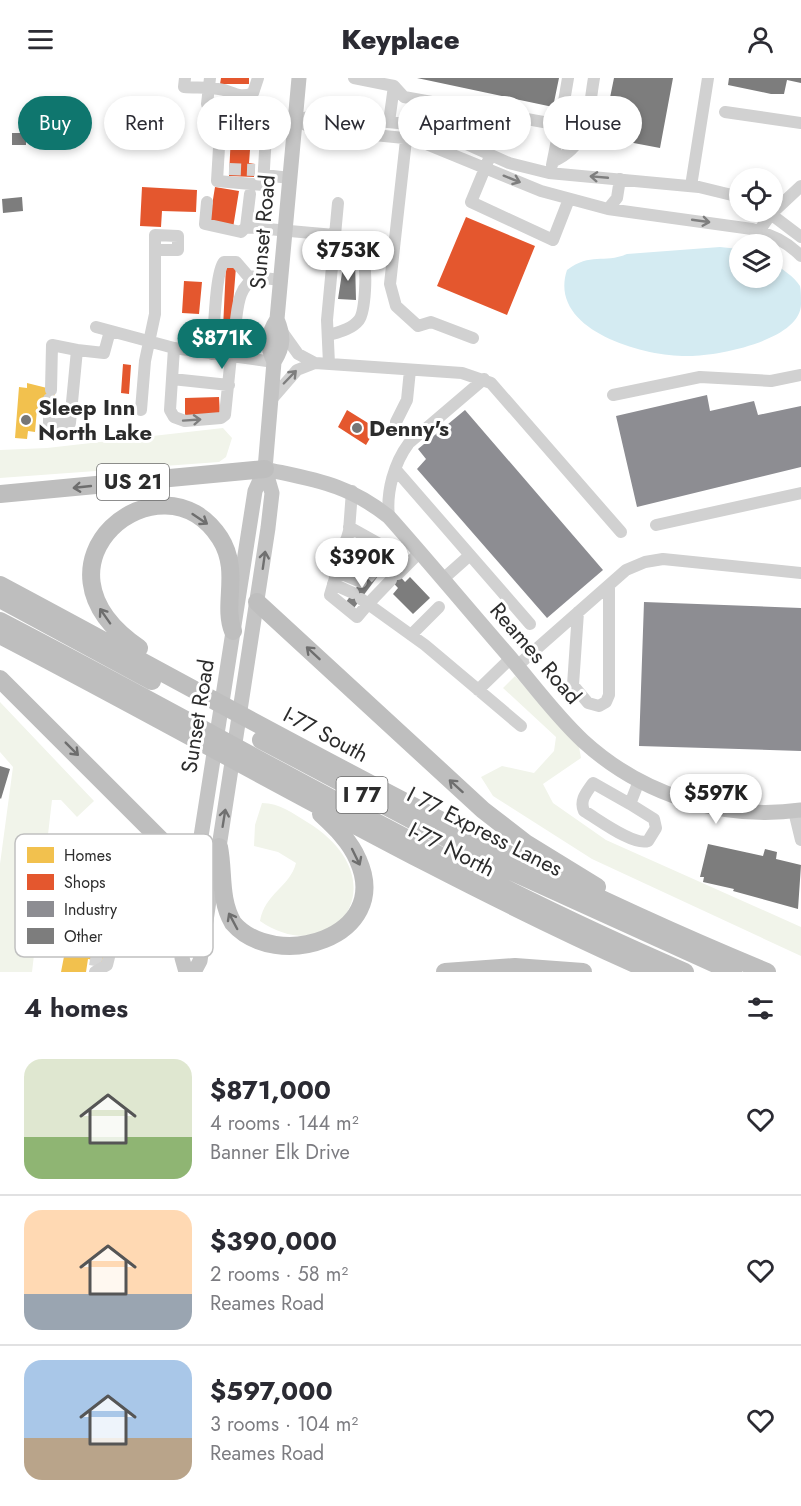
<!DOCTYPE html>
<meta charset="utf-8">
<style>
body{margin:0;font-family:Jost,sans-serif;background:#f2f2f3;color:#2b2b33;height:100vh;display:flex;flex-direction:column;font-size:22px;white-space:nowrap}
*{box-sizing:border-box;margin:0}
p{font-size:20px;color:#7c7c81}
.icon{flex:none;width:33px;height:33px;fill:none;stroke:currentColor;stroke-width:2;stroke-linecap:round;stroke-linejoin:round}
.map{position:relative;height:894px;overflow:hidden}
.details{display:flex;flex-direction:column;background:#fff;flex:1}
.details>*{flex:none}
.guide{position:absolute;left:18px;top:18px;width:765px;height:54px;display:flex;gap:12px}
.fabs{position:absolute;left:729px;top:90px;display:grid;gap:12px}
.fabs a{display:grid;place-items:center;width:54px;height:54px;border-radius:50%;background:#fff;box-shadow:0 3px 9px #0003;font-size:30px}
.price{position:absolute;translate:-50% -51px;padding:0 14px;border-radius:21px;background:#fff;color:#222;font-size:20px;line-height:39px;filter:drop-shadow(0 2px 3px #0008)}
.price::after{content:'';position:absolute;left:50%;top:36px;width:18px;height:14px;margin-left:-9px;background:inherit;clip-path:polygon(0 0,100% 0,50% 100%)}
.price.selected{background:#0f766e;color:#fff}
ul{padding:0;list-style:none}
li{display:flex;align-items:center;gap:18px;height:150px;padding:0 24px}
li+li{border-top:2px solid #e1e1e2}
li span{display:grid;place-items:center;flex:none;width:168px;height:120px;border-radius:18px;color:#555}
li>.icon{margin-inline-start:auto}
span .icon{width:72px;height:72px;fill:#fffc;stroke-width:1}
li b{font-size:26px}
h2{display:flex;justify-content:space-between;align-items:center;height:72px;padding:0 24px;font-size:26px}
.tag{padding:0 21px;border-radius:27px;background:#fff;box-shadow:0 3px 9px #0003;font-size:21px;line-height:54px}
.tag.selected{background:#0f766e;color:#fff}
header{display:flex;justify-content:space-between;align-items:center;height:78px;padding:0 24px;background:#fff;font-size:27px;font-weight:800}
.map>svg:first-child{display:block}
.green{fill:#f1f4ea}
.water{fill:#d4ebf2}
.homes{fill:#f2c14e}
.shops{fill:#e4572e}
.industry{fill:#8d8d92}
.building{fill:#7d7d7d}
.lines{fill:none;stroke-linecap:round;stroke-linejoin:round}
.minor-tunnel{stroke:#d5d5d5;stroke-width:12;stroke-dasharray:12 6;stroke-linecap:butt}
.minor{stroke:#d1d1d1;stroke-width:12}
.major{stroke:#c4c4c4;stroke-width:15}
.highway{stroke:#bebebe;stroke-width:18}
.oneway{stroke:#7e7e7e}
.oneway2{stroke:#6e6e6e}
.oneway3{stroke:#707070}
.poi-dot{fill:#767676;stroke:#fff;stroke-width:2}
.labels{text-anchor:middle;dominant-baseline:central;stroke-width:6;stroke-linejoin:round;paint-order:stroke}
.shield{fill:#fff;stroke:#6b6b6b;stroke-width:1.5}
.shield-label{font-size:21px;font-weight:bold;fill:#2c2c2c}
.street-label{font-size:22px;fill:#2c2c2c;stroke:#fff}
.poi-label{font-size:22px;font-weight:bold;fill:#2c2c2c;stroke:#fff;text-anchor:start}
.key{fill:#fff;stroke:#c0c0c0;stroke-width:1.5}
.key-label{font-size:16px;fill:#2c2c2c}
</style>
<header><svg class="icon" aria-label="menu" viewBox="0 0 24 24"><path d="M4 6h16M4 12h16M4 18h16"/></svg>Keyplace<svg class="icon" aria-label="person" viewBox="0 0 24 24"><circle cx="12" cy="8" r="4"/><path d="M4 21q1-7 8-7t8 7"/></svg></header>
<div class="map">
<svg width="801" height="894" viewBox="0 0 801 894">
<rect width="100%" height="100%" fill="#fff"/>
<path class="green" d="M223 350 232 360 226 379 219 384 0 400V372L47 370Z
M515 598 579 669 581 680 543 706 553 725 606 762 801 849V878L592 781 493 718 481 699 502 688 534 695 554 673 556 659 503 610Z
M0 624 94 723 77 739 61 722H52L32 894H0V786L13 689 0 674Z
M262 725C280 725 292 735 307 744 402 802 334 894 260 843 265 815 290 809 296 785L278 774 254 768 255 747Z"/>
<path class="water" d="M720 169 739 171 740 200H772L773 184C781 191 794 198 800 208 801 212 801 220 801 226 801 262 718 278 689 278 644 279 547 252 567 192 591 174 603 186 627 176Z"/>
<path class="homes" d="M27 305 55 312 54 322 44 331H37L35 354 28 353 27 361 15 360 19 309 27 310Z
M67 863 105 870 102 884 88 881 86 894H61Z"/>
<path class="shops" d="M221 0H249V6H220Z
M231 56 258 57 257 72H250L249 85 255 86 254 99 229 98Z
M142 109 197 112 196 134 162 133 161 149 140 148Z
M215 109 239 113 233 150 209 146Z
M466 139 535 168 507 237 437 208Z
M226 188 236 189 231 251 223 250Z
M184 203 202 204 199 236 182 235Z
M123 286 131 287 129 316 121 315Z
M219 319 220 337 185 339V320Z
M347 332 376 350 366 367 338 349Z"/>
<path class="industry" d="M707 317 710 333 754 323 758 337 801 328V389L637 429 616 338Z
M465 332 603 492 547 540 417 391 426 381 418 371Z
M644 524 801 530V673L639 668Z"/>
<path class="building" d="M417 0H559L553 29Z
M614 0H673L660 70 602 59Z
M729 0H801V5L787 2 784 16H771L728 7Z
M21 43H33V52L21 51Z
M12 55H26V67H12Z
M22 119 23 133 3 135 2 121Z
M344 182 355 183 356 222 338 221Z
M384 471 396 484 391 489 398 496 405 504 410 499 430 520 413 536 393 516 398 510 384 495 381 499 369 486Z
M369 492 378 498 354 530 346 524Z
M0 688 10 691 1 721 0 720Z
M708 766 763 778 765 771 777 774 776 781 801 787 798 831 733 813 734 811 703 804 704 799H700Z"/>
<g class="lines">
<path class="minor-tunnel" d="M231 62 257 64
M229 91 255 92
M377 478 395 499
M369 493 376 500
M95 888 99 863"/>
<path class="minor" d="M185 0 184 9C197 10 212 9 224 12 236 16 241 20 253 15L258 0
M210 0 207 26 221 36
M354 0 394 8 404 19 560 47 568 0
M725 34 801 45
M267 40 263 107 217 103 221 36 295 42 317 37 408 46 444 56 509 85 549 95 699 109 740 119
M295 42 315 51 414 61 541 113 608 131 752 151C772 157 786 163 801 178
M389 44 394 8
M407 53 390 206 396 228 418 248 431 244 473 260
M488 83 471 124 553 162 569 121
M554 83C590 67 588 34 594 0
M552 87 560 47
M264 97 290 100
M691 108 708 0
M250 116 246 149 334 157
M207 124 205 146 241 154 246 149
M608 131 617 120 620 101
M768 134 801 159
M759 153 771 136 801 108
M96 249 174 270 274 284
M214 254 232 253 235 249C238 231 237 209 256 200
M283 255 298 276 315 285 462 295 491 305 621 454
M329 257C339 254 352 251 359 242 365 234 368 191 362 181L332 173
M174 270 170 332 174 339 185 343 221 340 225 337 231 278
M212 276C214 259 215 193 224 184H236L248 198 280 202
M329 286 327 242 338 125
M172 301 229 307
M51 312 52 267 77 272
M613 317 700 299 771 303 801 297
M49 321V347L70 345 77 272 104 275 110 253
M271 322 297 292 315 285
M141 332 145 283 155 236V157L178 158V172H155
M396 344 407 322 410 292
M396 392 530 546
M352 413 349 453 330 517 357 539 368 526 361 521
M389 439C386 414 394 385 409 365L484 301
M656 447 801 415
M349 449 383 468 404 490
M346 462 377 478
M342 477 369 493
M337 494 361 504
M398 496 420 474
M443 501 470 477
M391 502 368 526 425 567 521 648
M333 506 353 515
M578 534 573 607 588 625 599 628 606 624 609 617V507
M411 557 439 529
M517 588 626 492 645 484 663 481 801 495
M478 612 511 580
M630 726 593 705C587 714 579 722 584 733 598 741 633 768 648 763L656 750 654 741 630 726 639 703
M794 733 801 762
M55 857 99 863 106 867 109 879 107 887 95 894"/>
<path class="major" d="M274 284C266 267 267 257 277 241L299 0
M265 391C315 402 348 406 389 439 429 484 468 531 508 577 532 605 555 637 583 663 641 716 722 743 801 732
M186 894 182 880 255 413 265 391
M194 894 200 883 216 776 219 769 268 450 272 415 265 391 274 284C284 268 284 258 277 241"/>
<path class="highway" d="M0 416 265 391
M0 507C253 642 501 785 767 894
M0 521 152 603
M257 524 483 732 527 766 597 809
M0 543C228 661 449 793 685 894
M0 557C218 670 429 795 653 894
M139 570C16 486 162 370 220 460 241 493 222 526 233 553
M0 601 195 796
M261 662 497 787 733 894
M219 769C224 794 219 821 233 845 275 894 393 860 358 782 350 763 335 749 321 736
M445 894 515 889 583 894"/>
</g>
<defs><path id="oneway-shaft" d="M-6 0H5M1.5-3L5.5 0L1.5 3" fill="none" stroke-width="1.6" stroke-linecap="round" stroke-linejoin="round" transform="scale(1.5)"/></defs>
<g class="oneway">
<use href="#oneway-shaft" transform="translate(599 99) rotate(-175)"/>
<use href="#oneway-shaft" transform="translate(512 101) rotate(22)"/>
<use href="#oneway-shaft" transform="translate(701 143) rotate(8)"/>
<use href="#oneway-shaft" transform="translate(290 299) rotate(-46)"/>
<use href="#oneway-shaft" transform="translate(192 342) rotate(-4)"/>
</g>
<g class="oneway2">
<use href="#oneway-shaft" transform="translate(82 409) rotate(174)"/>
<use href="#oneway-shaft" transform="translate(200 441) rotate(34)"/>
<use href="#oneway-shaft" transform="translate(105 538) rotate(-125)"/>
<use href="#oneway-shaft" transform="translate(313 575) rotate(-137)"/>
<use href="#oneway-shaft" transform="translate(72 671) rotate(45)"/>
<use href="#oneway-shaft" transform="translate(456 708) rotate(-138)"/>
<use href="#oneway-shaft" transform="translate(356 779) rotate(64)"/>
<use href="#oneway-shaft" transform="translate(233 843) rotate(-118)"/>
</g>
<g class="oneway3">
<use href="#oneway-shaft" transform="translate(264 482) rotate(-82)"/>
<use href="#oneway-shaft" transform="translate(224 740) rotate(-81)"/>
</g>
<g class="poi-dot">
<circle cx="26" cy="342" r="6"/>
<circle cx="357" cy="350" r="6"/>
</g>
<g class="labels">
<g class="shield">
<rect x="97" y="386" width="72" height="36" rx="4.5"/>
<rect x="336.5" y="699" width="51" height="36" rx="4.5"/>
</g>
<g class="shield-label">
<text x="133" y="404">US 21</text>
<text x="362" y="717">I 77</text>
</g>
<g class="street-label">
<text transform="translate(262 154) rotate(-85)">Sunset Road</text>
<text transform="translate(536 575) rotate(49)">Reames Road</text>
<text transform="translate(197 638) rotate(-81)">Sunset Road</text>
<text transform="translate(326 656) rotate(28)">I-77 South</text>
<text transform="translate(485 753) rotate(27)">I 77 Express Lanes</text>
<text transform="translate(452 771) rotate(27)">I-77 North</text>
</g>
<g class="poi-label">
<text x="38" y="329">Sleep Inn<tspan x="38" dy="25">North Lake</tspan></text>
<text x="369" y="350">Denny's</text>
</g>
</g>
<rect x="15" y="756" width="198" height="123" rx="9" class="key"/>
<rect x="27" y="769" width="27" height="16" fill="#f2c14e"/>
<rect x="27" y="796" width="27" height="16" fill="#e4572e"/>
<rect x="27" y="823" width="27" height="16" fill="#8d8d92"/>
<rect x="27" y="850" width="27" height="16" fill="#7d7d7d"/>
<g class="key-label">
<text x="64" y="783">Homes</text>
<text x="64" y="810">Shops</text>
<text x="64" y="837">Industry</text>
<text x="64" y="864">Other</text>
</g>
</svg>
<div class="fabs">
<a><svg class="icon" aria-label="locate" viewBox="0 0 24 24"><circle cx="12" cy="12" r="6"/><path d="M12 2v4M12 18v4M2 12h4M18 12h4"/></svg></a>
<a><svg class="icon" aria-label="layers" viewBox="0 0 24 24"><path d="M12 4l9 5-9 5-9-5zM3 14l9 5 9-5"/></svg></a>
</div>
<b class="price" style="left:348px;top:204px">$753K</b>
<b class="price selected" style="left:222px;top:292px">$871K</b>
<b class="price" style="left:362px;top:511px">$390K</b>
<b class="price" style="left:716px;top:747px">$597K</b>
<div class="guide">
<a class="tag selected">Buy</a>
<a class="tag">Rent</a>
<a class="tag">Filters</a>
<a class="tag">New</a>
<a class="tag">Apartment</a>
<a class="tag">House</a>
</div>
</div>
<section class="details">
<h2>4 homes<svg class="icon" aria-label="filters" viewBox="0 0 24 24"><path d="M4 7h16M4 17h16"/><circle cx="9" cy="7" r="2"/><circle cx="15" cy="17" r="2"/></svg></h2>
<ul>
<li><span style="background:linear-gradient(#dfe7d0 65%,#8fb573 0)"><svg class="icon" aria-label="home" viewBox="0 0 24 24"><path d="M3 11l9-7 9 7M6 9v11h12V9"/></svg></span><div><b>$871,000</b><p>4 rooms · 144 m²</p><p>Banner Elk Drive</p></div><svg class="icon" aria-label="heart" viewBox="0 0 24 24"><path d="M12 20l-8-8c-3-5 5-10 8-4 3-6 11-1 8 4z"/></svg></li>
<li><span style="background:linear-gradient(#ffd9b3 70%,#9aa5b1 0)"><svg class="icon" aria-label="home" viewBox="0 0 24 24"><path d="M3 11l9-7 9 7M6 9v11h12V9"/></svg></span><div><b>$390,000</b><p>2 rooms · 58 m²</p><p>Reames Road</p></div><svg class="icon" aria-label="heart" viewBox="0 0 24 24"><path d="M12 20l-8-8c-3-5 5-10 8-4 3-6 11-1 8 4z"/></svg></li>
<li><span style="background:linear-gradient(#a9c7e8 65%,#b9a48a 0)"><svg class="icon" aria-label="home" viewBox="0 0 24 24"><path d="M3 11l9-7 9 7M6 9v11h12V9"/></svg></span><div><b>$597,000</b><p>3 rooms · 104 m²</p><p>Reames Road</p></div><svg class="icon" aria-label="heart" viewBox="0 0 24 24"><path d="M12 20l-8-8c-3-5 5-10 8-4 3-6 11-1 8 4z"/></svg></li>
</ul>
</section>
